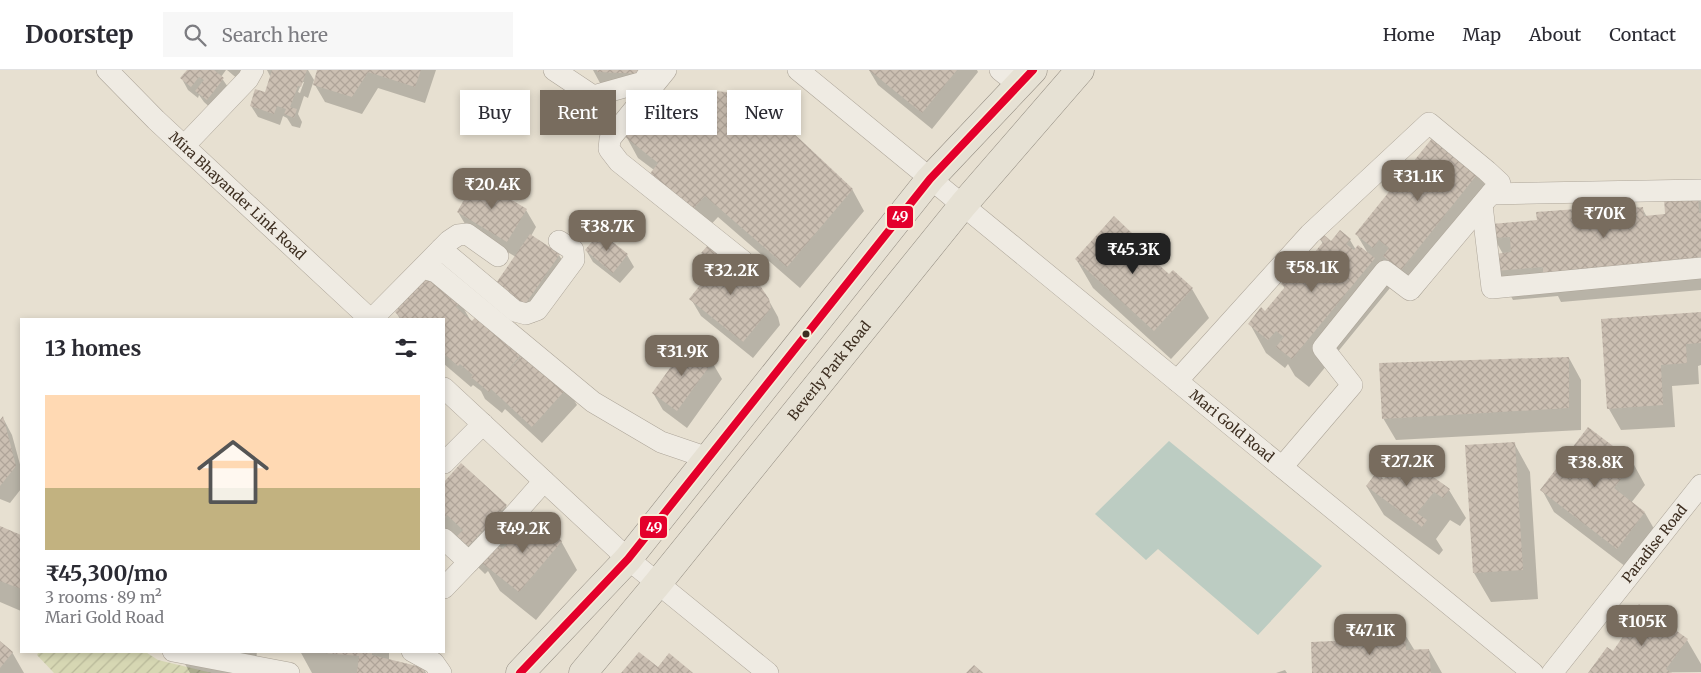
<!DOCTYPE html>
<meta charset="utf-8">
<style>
body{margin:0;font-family:Merriweather,serif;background:#f7f7f7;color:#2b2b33;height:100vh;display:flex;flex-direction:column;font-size:19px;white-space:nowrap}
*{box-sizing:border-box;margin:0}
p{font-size:16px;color:#7c7c81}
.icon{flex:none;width:28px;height:28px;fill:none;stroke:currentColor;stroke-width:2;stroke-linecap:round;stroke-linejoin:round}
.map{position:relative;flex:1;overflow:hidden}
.details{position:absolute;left:20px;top:248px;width:425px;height:335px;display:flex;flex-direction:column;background:#fff;border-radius:0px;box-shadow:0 2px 8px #0003}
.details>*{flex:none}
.banner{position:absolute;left:460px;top:20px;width:475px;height:45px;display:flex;gap:10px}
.price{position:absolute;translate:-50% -42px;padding:0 11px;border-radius:10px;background:#786c5e;color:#fff;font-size:16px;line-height:32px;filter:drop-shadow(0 1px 2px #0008)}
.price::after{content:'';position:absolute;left:50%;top:30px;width:15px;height:11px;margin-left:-8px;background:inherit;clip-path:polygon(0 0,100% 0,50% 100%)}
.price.on{background:#222;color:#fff}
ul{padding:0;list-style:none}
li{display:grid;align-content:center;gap:10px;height:265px;padding:0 25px}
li+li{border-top:1px solid #e1e1e2}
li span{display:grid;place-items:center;height:155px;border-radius:0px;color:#555}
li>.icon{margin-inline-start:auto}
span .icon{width:90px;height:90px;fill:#fffc;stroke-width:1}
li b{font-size:21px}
h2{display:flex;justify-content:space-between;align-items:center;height:60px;padding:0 25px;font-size:21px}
.chip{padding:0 18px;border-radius:0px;background:#fff;box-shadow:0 2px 8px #0003;font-size:18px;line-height:45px}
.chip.on{background:#786c5e;color:#fff}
header{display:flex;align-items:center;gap:30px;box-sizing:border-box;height:70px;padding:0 25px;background:#fff;border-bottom:1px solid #e1e1e2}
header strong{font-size:24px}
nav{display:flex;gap:28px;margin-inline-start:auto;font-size:18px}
.search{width:350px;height:45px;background:#f7f7f7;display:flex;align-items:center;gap:12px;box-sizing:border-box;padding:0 18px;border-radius:0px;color:#7c7c81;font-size:19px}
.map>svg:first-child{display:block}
.garden{fill:url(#garden-furrows)}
.water{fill:#bcccc2}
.shadow{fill:#0003;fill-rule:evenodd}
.building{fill:url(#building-cross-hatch)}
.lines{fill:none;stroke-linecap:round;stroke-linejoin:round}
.minor-casing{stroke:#ada599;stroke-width:22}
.major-casing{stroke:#928b80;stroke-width:29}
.minor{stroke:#efebe3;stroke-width:21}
.major{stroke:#e6e1d4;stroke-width:28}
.bus-1-casing{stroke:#f7eed8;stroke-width:11}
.bus-1{stroke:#e4002b;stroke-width:8}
.bus-dot{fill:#3d2e20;stroke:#f7eed8;stroke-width:2}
.labels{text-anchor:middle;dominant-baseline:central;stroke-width:4;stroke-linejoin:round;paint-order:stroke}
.street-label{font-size:14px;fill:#3d2e20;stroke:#f7eed8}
.line-badge{stroke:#f7eed8;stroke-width:2}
.badge-label{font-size:14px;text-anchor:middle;font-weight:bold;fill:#fff}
</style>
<header>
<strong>Doorstep</strong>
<div class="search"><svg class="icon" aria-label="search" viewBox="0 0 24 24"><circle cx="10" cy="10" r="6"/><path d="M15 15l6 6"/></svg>Search here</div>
<nav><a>Home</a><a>Map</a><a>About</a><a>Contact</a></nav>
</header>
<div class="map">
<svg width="1701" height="603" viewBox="0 0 1701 603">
<defs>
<pattern id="garden-furrows" width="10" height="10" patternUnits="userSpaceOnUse" patternTransform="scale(1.25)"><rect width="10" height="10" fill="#d6d7b3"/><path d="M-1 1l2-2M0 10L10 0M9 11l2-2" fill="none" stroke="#b9b99a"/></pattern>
<pattern id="building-cross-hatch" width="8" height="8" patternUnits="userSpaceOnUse" patternTransform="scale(1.25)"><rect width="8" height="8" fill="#cbbfb2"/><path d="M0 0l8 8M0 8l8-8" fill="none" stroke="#afa499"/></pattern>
</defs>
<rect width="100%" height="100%" fill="#e7e0d1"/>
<path class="garden" d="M39 581H144L158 590 212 603H54L37 585Z"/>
<path class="water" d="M1169 371 1322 496 1258 565 1158 479 1146 490 1095 444Z"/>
<path class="shadow" d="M189 0H226L221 7 230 20 214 41 204 32 199 25 198 28 188 20 182 9Z
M227 0H247L239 10Z
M267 0H308L314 10 308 28 304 26 298 44 302 52 300 58 292 56 287 48 283 46 280 55 258 47 251 36 266 24 271 8ZM302 12H304L300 23 298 22Z
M319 0H436L425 33 378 18 362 44 325 32 315 15Z
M593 0H648L650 15 600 13Z
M869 0H977L978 2 932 59 878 15Z
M674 40 852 119 864 141 800 218 718 147 705 161 654 100 638 88 626 66Z
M1478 103 1495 131 1418 228 1401 215 1390 218 1309 317 1295 306 1288 294 1285 298 1266 283 1250 254 1266 243 1285 219 1282 214 1306 195 1323 174 1320 169 1331 172 1350 170 1356 180 1369 185 1357 165Z
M1697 125 1701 132V220L1561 232 1558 226 1513 230 1497 201 1503 184 1494 168 1576 140 1583 152 1606 150 1642 138 1647 147 1667 145Z
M526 140 536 157 531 166 559 185 569 202 534 253 506 233 516 187 468 159 458 142Z
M1114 148 1135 168 1147 188 1169 206 1173 202 1192 219 1209 248 1171 289 1093 218 1076 189Z
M600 163 627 185 634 197 620 213 593 192 586 180Z
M703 183 768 229 778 247 780 255 753 288 701 246 691 229 713 201Z
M460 232 472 253 502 271 567 318 577 335 542 373 505 339 502 343 485 329 481 321 473 315 471 317 444 294V249H400L396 242Z
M1701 243V295L1698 296 1699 314 1672 316 1675 357 1621 360 1609 339Z
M688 275 712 292 722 309 687 358 663 340 653 323Z
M1569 288 1581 310V360L1396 370 1383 348Z
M3 348 12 365 21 398V419L10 433 0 429V352Z
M1514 373 1530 402 1538 529 1491 532 1474 503Z
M1392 387 1449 420 1466 448 1460 456 1450 450 1436 469 1443 480 1439 485 1384 445 1367 417 1384 410 1396 394Z
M1633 393 1645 415 1631 433 1645 443 1657 464 1630 500 1554 442 1542 420Z
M461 395 506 436 520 460 561 471 577 500 536 550 500 521 488 501 485 504 444 464V414Z
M0 458 21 466V541L0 532Z
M1627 551 1687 570 1701 594V602L1589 603 1613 583 1631 558Z
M1404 563 1415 581 1429 580 1442 603H1314L1359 571Z
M0 573 12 582 24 603H0Z
M178 581H257L255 603H190Z
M300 581H389V590L424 599 426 603H312Z
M1285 600 1287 603H1276Z"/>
<path class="building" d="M187 0H214L224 8 207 30 195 21 204 10 199 7 191 17 180 8Z
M272 0H307L301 17 298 16 290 37 297 39 294 48 284 44 286 39 277 36 274 44 250 36 255 19 265 22Z
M317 0H421L415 17 368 2 352 27 313 15Z
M597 0H644V4L597 2Z
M869 0H957L922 43Z
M711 21 728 22 754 31 771 42 853 119 787 197 705 126 692 140 646 109 658 93 624 66 661 25 674 38 695 26Z
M1434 66 1479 102 1401 200 1383 186 1389 178 1379 170 1373 178 1355 164Z
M476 109 527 139 507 172 457 142Z
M1698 124 1699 143H1701V190L1543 203V197L1495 201 1494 184 1511 182 1510 167 1493 168 1492 154 1537 150 1536 142 1577 139 1578 151 1605 149 1604 140 1643 137 1644 146 1665 144 1664 127Z
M1114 146 1136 167 1131 172 1147 187 1148 185 1169 204 1173 200 1193 218 1154 261 1075 189Z
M1340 160 1351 169 1346 174 1354 180 1358 175 1375 188 1292 289 1276 277 1284 267 1276 261 1268 270 1248 254 1261 237 1265 241 1285 217 1281 214 1301 189 1306 193 1323 172 1318 168 1322 163 1331 171Z
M600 162 628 184 613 203 585 180Z
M530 164 560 184 524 236 494 216Z
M709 174 753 205 769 229 771 238 743 272 689 229 716 195 701 183Z
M428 203 461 231 456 237 472 251 479 243 524 281 501 308 527 280 568 317 532 357 491 319 489 322 471 307 473 305 460 294 458 296 444 284V249H402L395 242Z
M1701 242V273L1686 274 1687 293 1661 295 1663 335 1607 339 1601 249Z
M688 273 713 291 677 341 652 323Z
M1569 287V338L1382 349 1379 293Z
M3 346 16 396 0 416V350Z
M1588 357 1634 392 1614 418 1645 442 1617 479 1540 420Z
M1515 372 1523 500 1473 503 1465 375Z
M1396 380 1450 419 1443 428 1434 422 1417 443 1427 450 1422 457 1366 416 1376 403 1384 409 1396 392 1391 387Z
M461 393 507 435 468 476 457 466 463 460 447 445 444 449V412Z
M530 445 562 471 519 522 482 493 497 475 503 479Z
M0 456 21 465V519L0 511Z
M1639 534 1688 569 1666 599 1672 603H1588L1607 577 1613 581 1631 555 1626 551Z
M1405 562 1406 580 1429 579 1431 603H1312L1311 572 1357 570V564Z
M0 571 13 582 0 598Z
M323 581H372V585L425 598 424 603H357L359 586 323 583Z
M639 582 658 597 669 583 693 603H621Z
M974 595 983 603H966Z"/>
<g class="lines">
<g class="minor-casing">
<g id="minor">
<path id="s1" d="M107 0 156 50 370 249"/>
<path d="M554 0 593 26 643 12 651 0"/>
<path d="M666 0 610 69 609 79 619 92 743 191"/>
<path id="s2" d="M798 0 1533 603"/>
<path d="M1000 0 1019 15"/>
<path d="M184 76 248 9 253 0"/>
<path d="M1491 124 1701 120"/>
<path d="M1482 135 1492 218 1701 198"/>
<path d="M441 179 515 241 526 244 537 240 574 190 573 180 559 171"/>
<path d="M429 200 436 202 593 332 661 372 708 388"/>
<path d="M372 249 449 171 458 165 467 164 498 186"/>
<path d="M1177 311 1310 164 1429 53 1487 101 1500 113 1410 220 1385 201 1323 278 1352 315 1282 397"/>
<path d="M444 318 628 489 768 603"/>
<path d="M444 393 483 354"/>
<path d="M444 469 469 492"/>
<path d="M444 518 514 445 544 411"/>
<path d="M173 581 289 603"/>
<path d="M412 581 434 593 441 603"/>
<path id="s3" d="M1552 603 1701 415"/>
</g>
</g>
<g class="major-casing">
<g id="major">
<path d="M520 603 628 489 930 109 1033 0"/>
<path id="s4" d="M583 603 658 513 963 135 1080 0"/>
</g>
</g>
<use href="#minor" class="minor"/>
<use href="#major" class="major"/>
<g class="bus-1-casing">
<path id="bus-1" d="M520 603 628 489 930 109 1033 0"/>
</g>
<use href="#bus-1" class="bus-1"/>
</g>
<circle class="bus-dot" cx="806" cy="264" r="4.5"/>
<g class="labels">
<g class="street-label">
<text stroke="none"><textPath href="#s1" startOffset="181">Mira Bhayander Link Road</textPath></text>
<text stroke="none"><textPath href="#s4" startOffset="390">Beverly Park Road</textPath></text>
<text stroke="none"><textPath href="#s2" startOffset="561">Mari Gold Road</textPath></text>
<text stroke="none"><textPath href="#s3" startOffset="165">Paradise Road</textPath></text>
</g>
</g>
<g class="line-badge">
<rect x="886" y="135" width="28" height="24" rx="5" fill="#e4002b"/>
<rect x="639" y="445" width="29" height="24" rx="5" fill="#e4002b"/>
</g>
<g class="badge-label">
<text x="900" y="151">49</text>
<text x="654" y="462">49</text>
</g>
</svg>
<b class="price" style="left:1418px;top:132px">₹31.1K</b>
<b class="price" style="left:492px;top:140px">₹20.4K</b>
<b class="price" style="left:1604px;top:169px">₹70K</b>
<b class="price" style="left:607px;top:182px">₹38.7K</b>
<b class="price on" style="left:1133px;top:205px">₹45.3K</b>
<b class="price" style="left:1312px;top:223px">₹58.1K</b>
<b class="price" style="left:731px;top:226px">₹32.2K</b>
<b class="price" style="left:682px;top:307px">₹31.9K</b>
<b class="price" style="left:1407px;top:417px">₹27.2K</b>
<b class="price" style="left:1595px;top:418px">₹38.8K</b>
<b class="price" style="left:523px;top:484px">₹49.2K</b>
<b class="price" style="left:1642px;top:577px">₹105K</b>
<b class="price" style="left:1370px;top:586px">₹47.1K</b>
<div class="banner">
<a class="chip">Buy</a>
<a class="chip on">Rent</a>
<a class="chip">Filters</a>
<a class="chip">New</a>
</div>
<section class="details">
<h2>13 homes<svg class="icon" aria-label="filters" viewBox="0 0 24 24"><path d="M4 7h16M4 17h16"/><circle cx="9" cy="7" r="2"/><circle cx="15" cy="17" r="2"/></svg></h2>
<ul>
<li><span style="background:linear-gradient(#ffd9b3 60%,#c2b280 0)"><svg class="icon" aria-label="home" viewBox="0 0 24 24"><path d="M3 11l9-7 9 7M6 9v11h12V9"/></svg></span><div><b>₹45,300/mo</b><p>3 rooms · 89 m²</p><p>Mari Gold Road</p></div></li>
</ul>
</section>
</div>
